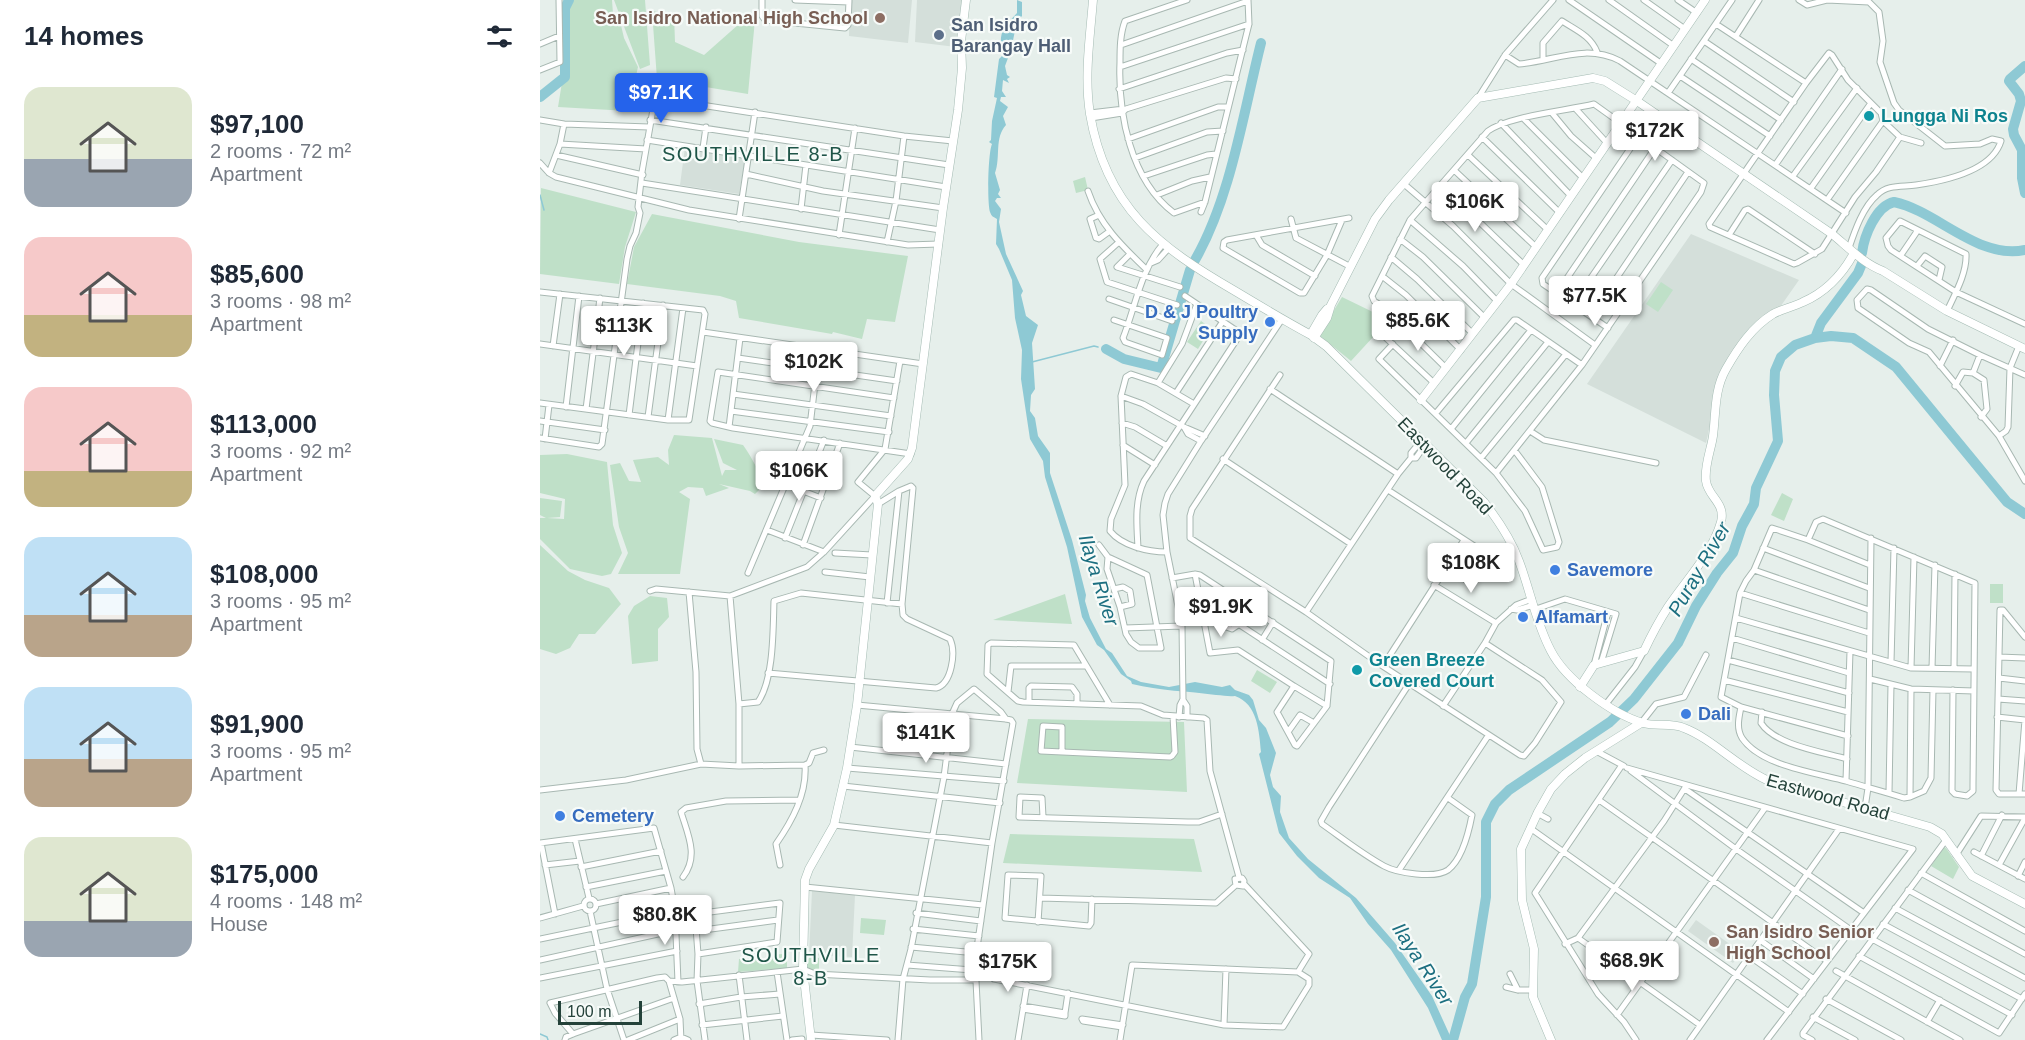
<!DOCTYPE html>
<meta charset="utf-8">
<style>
body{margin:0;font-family:Helvetica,sans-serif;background:#f6f6f7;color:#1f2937;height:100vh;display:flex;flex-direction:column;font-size:22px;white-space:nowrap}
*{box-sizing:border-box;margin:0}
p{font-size:20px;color:#747a83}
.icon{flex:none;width:33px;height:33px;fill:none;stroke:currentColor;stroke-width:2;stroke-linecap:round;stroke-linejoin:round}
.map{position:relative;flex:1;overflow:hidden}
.panel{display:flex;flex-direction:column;background:#fff;width:540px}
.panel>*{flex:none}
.scale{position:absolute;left:18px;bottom:15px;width:84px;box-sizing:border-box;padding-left:6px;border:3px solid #24423a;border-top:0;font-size:16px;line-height:21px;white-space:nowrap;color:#24423a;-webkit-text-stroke:4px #f7fbf9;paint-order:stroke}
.price{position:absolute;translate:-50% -51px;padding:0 14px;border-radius:6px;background:#fff;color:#222;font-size:20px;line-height:39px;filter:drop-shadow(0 2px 3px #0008)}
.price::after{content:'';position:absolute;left:50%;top:36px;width:18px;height:14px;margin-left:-9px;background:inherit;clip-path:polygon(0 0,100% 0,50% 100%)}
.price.selected{background:#2563eb;color:#fff}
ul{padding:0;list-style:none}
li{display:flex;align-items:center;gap:18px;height:150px;padding:0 24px}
li span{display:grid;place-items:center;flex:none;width:168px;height:120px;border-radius:18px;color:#555}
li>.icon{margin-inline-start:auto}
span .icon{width:72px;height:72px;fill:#fffc;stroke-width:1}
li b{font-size:26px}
h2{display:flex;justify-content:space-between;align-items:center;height:72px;padding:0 24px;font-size:26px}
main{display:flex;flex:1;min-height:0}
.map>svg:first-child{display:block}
.built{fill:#d4dfda}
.green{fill:#bfe0c8}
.water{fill:#8ec9d4}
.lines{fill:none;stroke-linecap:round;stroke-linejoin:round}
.stream{stroke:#8ec9d4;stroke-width:1.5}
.river{stroke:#8ec9d4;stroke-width:10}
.street-casing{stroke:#a8b8b2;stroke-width:7}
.secondary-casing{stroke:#a4bbb3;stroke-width:9}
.street{stroke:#fff;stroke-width:5}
.secondary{stroke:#fff;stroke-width:8}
.education-dot{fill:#8d6e63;stroke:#f7fbf9;stroke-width:2}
.service-dot{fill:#5c6f8a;stroke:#f7fbf9;stroke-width:2}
.culture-dot{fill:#0f9aa8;stroke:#f7fbf9;stroke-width:2}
.shop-dot{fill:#3f7fe0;stroke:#f7fbf9;stroke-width:2}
.labels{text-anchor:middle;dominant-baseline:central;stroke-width:4.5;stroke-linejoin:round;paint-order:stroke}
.education-label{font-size:18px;font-weight:bold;fill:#785e54;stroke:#f7fbf9;text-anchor:end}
.service-label{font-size:18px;font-weight:bold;fill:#4e5e75;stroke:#f7fbf9;text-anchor:start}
.culture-label{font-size:18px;font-weight:bold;fill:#0d838f;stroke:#f7fbf9;text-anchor:start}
.shop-label{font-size:18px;font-weight:bold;fill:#366cbe;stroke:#f7fbf9;text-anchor:start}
.street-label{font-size:18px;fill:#24423a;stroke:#f7fbf9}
.neighbourhood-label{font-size:20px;letter-spacing:1.5px;fill:#1f5548;stroke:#f7fbf9}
.water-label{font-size:20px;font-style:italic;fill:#1c6f80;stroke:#f7fbf9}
</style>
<main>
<section class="panel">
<h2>14 homes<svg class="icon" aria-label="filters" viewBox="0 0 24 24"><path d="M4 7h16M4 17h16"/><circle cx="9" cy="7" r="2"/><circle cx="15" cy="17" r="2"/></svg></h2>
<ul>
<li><span style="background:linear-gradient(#dfe7d0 60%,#9aa5b1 0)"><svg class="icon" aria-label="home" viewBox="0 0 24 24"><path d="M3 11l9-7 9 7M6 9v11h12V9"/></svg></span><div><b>$97,100</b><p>2 rooms · 72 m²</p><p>Apartment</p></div></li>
<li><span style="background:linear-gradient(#f6c9c9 65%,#c2b280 0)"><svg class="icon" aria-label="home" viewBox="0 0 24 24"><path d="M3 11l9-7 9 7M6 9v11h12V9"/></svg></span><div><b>$85,600</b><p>3 rooms · 98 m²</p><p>Apartment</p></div></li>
<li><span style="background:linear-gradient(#f6c9c9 70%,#c2b280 0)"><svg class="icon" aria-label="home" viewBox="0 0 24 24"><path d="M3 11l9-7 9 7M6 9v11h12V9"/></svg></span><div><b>$113,000</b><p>3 rooms · 92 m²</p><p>Apartment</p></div></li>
<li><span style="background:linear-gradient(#bfe0f5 65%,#b9a48a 0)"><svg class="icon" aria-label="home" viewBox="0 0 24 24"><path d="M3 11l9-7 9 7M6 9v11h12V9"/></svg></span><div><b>$108,000</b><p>3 rooms · 95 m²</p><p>Apartment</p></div></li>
<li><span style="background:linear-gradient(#bfe0f5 60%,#b9a48a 0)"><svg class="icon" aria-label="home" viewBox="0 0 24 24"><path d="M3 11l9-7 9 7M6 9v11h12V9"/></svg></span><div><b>$91,900</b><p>3 rooms · 95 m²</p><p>Apartment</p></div></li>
<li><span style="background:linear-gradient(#dfe7d0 70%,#9aa5b1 0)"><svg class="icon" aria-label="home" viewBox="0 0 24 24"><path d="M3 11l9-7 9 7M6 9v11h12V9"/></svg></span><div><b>$175,000</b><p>4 rooms · 148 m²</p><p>House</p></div></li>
</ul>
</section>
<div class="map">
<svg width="1485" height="1040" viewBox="0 0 1485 1040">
<rect width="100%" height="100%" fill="#e6efeb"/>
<path class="built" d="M310 0H372L368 43 309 36Z
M377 0H422L416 47 375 42Z
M145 147 206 155 199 194 140 185Z
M1151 234 1259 280 1238 310 1206 333 1179 373 1173 396 1170 425 1166 443 1047 384Z
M272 891 315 895 312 957 269 955Z
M1156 920 1201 952 1193 963 1148 931Z"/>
<path class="green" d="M31 0H72L73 14 80 21 84 38 98 67 88 111 18 107 26 58 24 17Z
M74 0H105L110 65 100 69Z
M216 9 208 94 117 79 112 11 134 15 135 42 164 55Z
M545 177 548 190 536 193 533 181Z
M1 188 96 212 85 247 79 284 0 274Z
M112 214 259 242 368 256 355 322 327 319 322 339 293 332 292 334 199 318 196 301 180 296 87 284 94 247Z
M1121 282 1133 290 1118 312 1106 304Z
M802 297 837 314 845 324 811 361 779 335Z
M661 321 671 328 658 349 647 342Z
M134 435 172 438 182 476 185 470H197L183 463 174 439 203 445C212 457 217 470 226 483L215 494 210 491 179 484 189 488 166 496 163 488 148 487 139 492 150 499 140 574H78L88 553 79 527 70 465 80 463 89 481 101 482 93 460 118 457 129 465 128 450Z
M27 454 67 462 73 525 82 553 71 574 62 576 30 569 0 539V518H6L0 515V498L22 501 20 517 7 518 24 519 25 499 0 493V455Z
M1242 493 1253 499 1244 521 1231 515Z
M0 545 28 571 45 580 69 588 81 604 55 634H39L30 648 16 654 0 649Z
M1450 584H1463V603H1450Z
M525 594 532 624 453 620Z
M110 596 127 598 129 617 118 629V661L92 664 88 616 94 606Z
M717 670 737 682 730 693 711 681Z
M488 719 644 722 647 792 477 783Z
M470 834 654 839 662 872 463 863Z
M1404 847 1406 848 1419 867 1413 879 1391 866Z
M321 918 346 920 344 935 320 933Z
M243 954 247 957V968L198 972 199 959 221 957 222 960 229 959 230 955Z
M270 956 279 958V969L282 970 281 973 267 970V961Z"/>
<path class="water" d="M477 0 482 2V16L477 21 471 50 465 66 467 75 470 77 467 79 469 83 463 80 462 91 466 97H461L460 101 468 107 463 116 466 125C454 138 461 157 455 173L460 190 458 194 461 198H457L455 201 461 209 459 222 466 254 483 291 481 295 486 316 498 325 492 343 495 389 491 395 490 411 495 418 498 436 510 453V473L532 540 546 595 545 601 550 618 566 649 572 653 587 676 601 682 629 687 655 682 682 687 690 685 695 690 709 695 713 700 719 720 726 728 736 753 730 775 733 787 741 796 740 812 749 838 768 859 816 898 855 943 892 996 912 1040H902L888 1008 851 950 828 924 810 898 779 878 757 856 739 833 719 754 721 752C719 732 718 704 695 696 688 697 684 695 676 695 648 691 620 691 592 684L591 681 581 674 564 650 557 645 542 617 527 547 505 477 503 461 490 439 481 379 482 350 475 318 472 280 459 249 456 244 457 219C452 216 452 217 450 212 447 203 448 153 452 144L449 142 451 140 452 121 457 98 454 97 459 59 462 56C459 32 461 30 477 13Z"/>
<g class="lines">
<path class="stream" d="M0 195 4 210
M492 362 554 346 558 347
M0 1034 7 1037 8 1040"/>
<path class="river" d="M1485 66 1470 79 1469 81 1479 94 1481 101 1473 129 1474 135 1482 150V178L1485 193
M0 97 25 77V8L29 0
M1322 253C1324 236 1336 206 1354 202 1397 211 1438 260 1485 250
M655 260C691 197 703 114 721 43
M1275 338 1281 323 1318 273 1323 261
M566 349 584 359 621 368 650 270
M913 1040 925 997 932 984 946 897V822L955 804 969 790 1070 722 1094 699 1138 643 1156 606 1177 573 1193 553 1202 526 1214 504 1216 488 1238 441 1234 395 1235 371 1241 357 1255 345 1275 338 1291 336 1313 338 1356 367 1467 502 1485 514"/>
<g class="street-casing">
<path id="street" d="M222 0V16L225 20 305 28 308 25 309 0
M255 0 309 2
M647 0 585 21C580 34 580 49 580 62 578 113 590 180 634 213L665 202
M1029 0 1122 64
M1069 0 1134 46
M1104 0 1145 29
M1138 0 1157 13
M1259 0 1267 5 1287 0 1329 2 1339 12 1343 41 1340 62 1354 103 1359 110 1405 146 1440 144 1452 139 1461 141C1452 171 1404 181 1376 185 1362 187 1348 184 1337 195 1323 207 1315 230 1309 248
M1176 24 1266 83
M1196 36 1219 0
M1164 41 1254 102
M0 44 19 36
M581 45 708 1
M965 55 979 64C1015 61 1045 43 1080 61L1306 213
M1151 59 1241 120
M1003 60V43L1022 21C1036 30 1051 36 1057 52
M580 67 709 24
M0 70 20 62 19 0
M1140 76 1230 136
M579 89 687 53 703 50
M1128 93 1192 0
M938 98 965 55 1013 0
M1035 108 1067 143
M550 113 584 109
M1012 113 1031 136 1057 159
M551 118 582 113 586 109 686 78 696 79
M984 119 1043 178
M0 120 24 124
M110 120 409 165
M961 123 1031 196
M942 137 1020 213
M1360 137 1336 172 1315 197 1282 249 1257 263 1254 264 1170 227 1169 224 1266 83 1289 53 1292 55 1308 80 1341 113 1343 121 1360 137 1381 143
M588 139 678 107H688
M107 140 406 187
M20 144 106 149
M163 148 166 127
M16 155 103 175
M928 155 1008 230
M595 158 667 132 683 131
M0 163 9 173 16 177 149 210 368 245 399 244
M1236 164 1302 69
M914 170 996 247
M9 173 20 144 24 124 109 127
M206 174 283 191 403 208
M604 176 667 155 676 154
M1253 176 1317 88
M102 183 400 230
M864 184 913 226 971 284 1055 345
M901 185 984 265
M1271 188 1331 103
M548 191C559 224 582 246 607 270
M617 195 652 181 670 177
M1287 200 1343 121
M261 209 266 165
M661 212 665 202 706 36 709 24 708 0
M559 215 550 219 556 238 559 239 570 231
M199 219 215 112
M751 219 756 238 811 267
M802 220 787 255 764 293H760L683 248 684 242 687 240 809 218
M870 220 923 266 958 302
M299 235 315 128
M716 235 722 245 775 276
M1189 235 1205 210 1208 209 1275 254
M860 239 883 257 945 318
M347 242 356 201 364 136
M579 242 560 259 567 282 637 305
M590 254 577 267 640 287
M1361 255 1378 230
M851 257 877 279 933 334
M611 263 618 260 628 249
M1377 266 1385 256 1402 267 1399 280
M842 276 866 295 921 350
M0 292 163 310 165 314 149 420H128L0 403
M1017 293 1115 148
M569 299 632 321
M1033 304 1132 160
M1407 311C1415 294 1427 273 1426 254L1360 221 1346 238 1348 246 1351 250 1416 292 1485 324
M1051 316 1148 172
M574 320 627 338 622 355 585 342 583 338C595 308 601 269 623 244
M1068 328 1003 284 1002 278 1098 137
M163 332 383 364
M846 338 894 383
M0 344 157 366
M853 344 839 359 956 473 985 511 1003 550 1017 547 1019 542 1002 487 975 451
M13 346 20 294
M198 358 357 381
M1400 366 1413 340
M906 368 845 308 834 301 832 296 870 220 948 131C969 116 1025 111 1054 104L1164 183 1161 192 1042 365 956 473
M1433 373 1440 355
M740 375 652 509 650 516V538L766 612 841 665 980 755 984 756 995 743 1021 702 1002 680 945 643
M1485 375 1440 355 1388 329 1331 290 1327 289 1317 300 1318 308 1369 343 1389 352 1459 436 1485 481
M618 383 642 344 657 304
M1415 386 1423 372 1433 373 1444 380 1447 409 1441 417
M730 389 858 474
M636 393 683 321
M193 394 351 416
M581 396 603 404 644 427 665 436
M354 398 178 372 170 421 172 423 193 428 371 454
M26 407 39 296
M46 409 60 298
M191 411 349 432
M896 413 974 320H977L1042 365
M89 415 103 303
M108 417 123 305
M128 420 143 308
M0 421 65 430
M582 423 595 427 627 446
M189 427 200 338
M644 427 648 434 661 441
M911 429 991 330
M990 431 1004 440 1116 463
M1459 436 1466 431 1468 427 1470 368 1479 346
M0 438 59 447 62 444 87 259 90 246 96 233 100 213 98 207 102 172 115 98 364 136 413 141
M5 439 9 405
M926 443 1008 342
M583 445 615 465
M871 458V453L881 441
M941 458 1026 354
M683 459 811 544
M245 484 281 498
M848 490 942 551
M227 530 284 552
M245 538 284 440
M1268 540 1330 565
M263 545 300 443
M559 545 568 557
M598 548C597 526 594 502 604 481L699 336 697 331 645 296
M1223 548 1329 588
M627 552C608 552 582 546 570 531L571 519 585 485 581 396 586 377 591 374 618 383 654 404
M295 553 332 555
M568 557 607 575 621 648H599L591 642 586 634 580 607 567 569Z
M905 567 926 580
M1214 570 1329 610
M285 572 330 577
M208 573 270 426 279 350
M632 578 655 574 660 575 791 661 787 706 757 746 755 745 737 712 754 686 698 650 670 653 655 574
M894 585 956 623
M574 589 583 587 590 591 592 604 580 607
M110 591 116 589 190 596 267 567 284 552 335 496 318 482 345 449 360 361
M149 592 156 672 157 749 161 764
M1200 593 1329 633
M190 596 199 704V766
M347 603 359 491
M660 603 671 606 790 684
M971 609 977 610 994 605
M996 609 1025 599 1076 614 1061 663
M766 612 858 474 871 458H876L885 445
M685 616 686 627 692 629 698 625
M1196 618 1371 668 1434 669
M585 628 642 626
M1485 637 1463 610H1460L1456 790 1459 794H1485
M1192 638 1309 673
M722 640 733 622
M1459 657 1485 658
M1188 660 1309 693
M1351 662 1354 548
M1054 665 1068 612
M843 666 924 540
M1371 668 1374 557
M1392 668 1395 565
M1414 668 1415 574
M228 673 396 688C412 684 416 652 410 639L367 619 363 615 362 604 373 488 371 486 359 491 338 504
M1459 678 1485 681
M1330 679 1371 689 1434 691
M1184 680 1308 712
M869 684 789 807 781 821 782 824C802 838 822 854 844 866 857 873 895 879 908 870 922 859 929 831 932 815L908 798
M754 686 787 706
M468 692 471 666H545
M1458 699 1485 701
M643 700 647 706V717
M489 702V688L491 686 532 687 537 694V704
M199 704 218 702C234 679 233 629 234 601L261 593 362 604
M1066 704 1095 667 1104 651
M317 705 466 719 471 720 473 723 452 843 434 969 432 970 367 965
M570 705 534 645 451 643 448 645 447 674 478 701 483 702 601 706 623 715 664 718 667 720 670 771 699 877
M903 706 945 643 956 623 976 605 992 599
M1201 707C1199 717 1196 728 1202 738 1221 766 1276 773 1306 781 1326 787 1345 792 1364 798L1370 797 1384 791 1391 778 1393 690
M1222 712 1221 723C1235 745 1283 752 1307 759
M639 717 640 705 643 699 642 626 627 552 623 515 625 503 628 494 661 441 742 319
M1457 717 1485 720
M1101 723 1116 704 1144 697 1166 655
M748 732 760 715 774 723
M1308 736 1201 707 1181 697 1200 593 1206 581 1214 570 1232 528 1268 540 1276 522 1283 519 1435 583 1433 784V791L1427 796 1415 794 1412 791 1413 690
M310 747 466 764
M1056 751 1084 766
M522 752V727L503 726 501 751 630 757 632 756 635 752 633 716
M1082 765 995 893 1058 994 1084 1022 1096 1040
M307 768 464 781
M1087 768 1373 849 1227 1040
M1091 771 1196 849 1311 930
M1306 781 1310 651
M303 786 460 803
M1145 789 1324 913
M0 790 86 780 161 764 199 766 265 765
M1349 793 1351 684
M1479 794 1485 720
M1370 797 1371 689
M1059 800 1287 961
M1325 808 1328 788 1331 538
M997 813 1008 819
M503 817 502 798 480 797 479 817 648 822H659L682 814
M294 825 452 843
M990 828 1249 1012
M35 839 49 898
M0 843 114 828 131 888 135 911 138 982
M1 843 15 914
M1434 852 1485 879
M1416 855 1441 816 1485 817
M1441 856 1462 815
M5 865 40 861
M240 865 236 844C252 821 267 794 265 765L269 763 273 753 284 750
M1459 865 1485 818
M41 867 121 851
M859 870 948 736
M1381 873 1485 931
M1478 876 1485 862
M143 877C159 856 148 835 141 812L146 808 186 801 259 800
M46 887 126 871
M265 887 443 905
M1368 890 1485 954
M500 898 676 903 696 885 703 886 704 881 702 878 695 879 696 885
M44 905a6 6 0 1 1 12 0a6 6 0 1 1-12 0Z
M56 904 131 888
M1355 908 1485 978
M50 911 67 989 84 1040
M376 913 441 921
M0 918 43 906
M498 922 501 876 468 875 465 918 549 926 551 923 552 899
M1343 924 1482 999
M373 929 439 936
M156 931 238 920
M1038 938 1160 1025
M0 939 135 911
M1332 939 1472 1015
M1220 940 1274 979
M1025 944 1038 938 1124 821 1146 786
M371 947 437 953
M158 954 237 942 240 903 155 914 158 954 157 981 165 1040
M1209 956 1263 994
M1319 956 1459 1033 1485 994
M0 960 136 930
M1296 971 1420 1040
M237 972 247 1040
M970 974 978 990
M199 975 207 1040
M0 978 137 951
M454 979 684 1025 743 1027 769 985V979L758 972
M129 981 140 1019 141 1040
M966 987 978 990H993
M1286 999 1361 1040
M159 1004 201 997 240 994
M483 1009 525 1016V1013L483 1006
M525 1013 528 993
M1077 1015 1225 808
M1273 1017 1315 1040
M1387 1022 1400 1000
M162 1025 243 1016
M684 1025 686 969
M582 1027 543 1021 542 1019 583 1025
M33 1034 15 1013 10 1003 117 978 125 977 129 981 142 982 263 969 275 974 390 980H433L436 981 439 1040
M271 1035 347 1040
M25 1040 26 1037 33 1034 134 998
M88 1040 140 1019
M134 1040 141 1037 148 1040
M252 1040 262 1039
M358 1040 363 979 371 949 404 777 412 714 417 703 434 689 461 712 466 719
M478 1040 487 985
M580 1040 592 965 758 972 769 954 704 884
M1150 1040 1299 829
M1272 1040 1263 1035V1033L1406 840"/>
</g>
<g class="secondary-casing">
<path id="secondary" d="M553 0C550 37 544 77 550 114 566 208 619 247 695 291 720 306 745 321 771 335L786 346 944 502C958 520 971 539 979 561 990 590 996 623 1011 651 1026 680 1072 714 1103 723 1116 727 1131 722 1144 728 1173 739 1198 768 1229 781L1390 827 1402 834 1432 876 1485 904
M771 334 782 315 787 309
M774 338 787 318 791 305 835 219 849 200 938 98 1053 78 1065 81 1097 101 1292 234C1308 247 1324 264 1343 271L1407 311 1485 349
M881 400 971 284 1165 0
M1040 687 1054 665 1104 651C1111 636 1119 621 1128 607 1146 580 1172 554 1181 522 1186 503 1168 497 1166 481 1164 466 1171 450 1173 436 1176 413 1174 390 1186 369 1198 348 1212 327 1233 314 1242 309 1253 307 1263 302 1286 292 1302 275 1314 253
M271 1040 263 969 265 880 269 869 294 825 307 768 317 705 338 504 335 496 368 459 372 448 403 208 418 110 422 68 421 41 426 0
M1011 1040 993 997 994 949 982 900 981 849 998 812 1011 789 1025 774 1045 758 1101 723"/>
</g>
<use href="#street" class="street"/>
<use href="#secondary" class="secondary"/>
</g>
<g class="education-dot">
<circle cx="340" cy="18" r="6"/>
<circle cx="1174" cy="942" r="6"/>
</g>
<circle class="service-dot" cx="399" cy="35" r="6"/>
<g class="culture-dot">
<circle cx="1329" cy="116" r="6"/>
<circle cx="817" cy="670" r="6"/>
</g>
<g class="shop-dot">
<circle cx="730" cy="322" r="6"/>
<circle cx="1015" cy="570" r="6"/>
<circle cx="983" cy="617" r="6"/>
<circle cx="1146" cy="714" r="6"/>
<circle cx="20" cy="816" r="6"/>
</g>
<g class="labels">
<g class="education-label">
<text x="328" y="18">San Isidro National High School</text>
<text x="1186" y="932" text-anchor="start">San Isidro Senior<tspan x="1186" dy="21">High School</tspan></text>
</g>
<g class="service-label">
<text x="411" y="25">San Isidro<tspan x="411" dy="21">Barangay Hall</tspan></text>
</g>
<g class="culture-label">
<text x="1341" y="116">Lungga Ni Ros</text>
<text x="829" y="660">Green Breeze<tspan x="829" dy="21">Covered Court</tspan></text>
</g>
<g class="shop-label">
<text x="718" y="312" text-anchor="end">D &amp; J Poultry<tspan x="718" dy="21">Supply</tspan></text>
<text x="1027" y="570">Savemore</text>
<text x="995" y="617">Alfamart</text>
<text x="1158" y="714">Dali</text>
<text x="32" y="816">Cemetery</text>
</g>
<g class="street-label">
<text transform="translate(905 466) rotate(46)">Eastwood Road</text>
<text transform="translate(1288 797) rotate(16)">Eastwood Road</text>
</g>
<g class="neighbourhood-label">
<text x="213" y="154">SOUTHVILLE 8-B</text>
<text x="271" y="955">SOUTHVILLE<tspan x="271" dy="23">8-B</tspan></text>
</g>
<g class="water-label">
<text transform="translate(1159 569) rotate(-60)">Puray River</text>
<text transform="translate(559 580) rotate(73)">Ilaya River</text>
<text transform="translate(883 964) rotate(57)">Ilaya River</text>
</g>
</g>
</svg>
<div class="scale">100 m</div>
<b class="price selected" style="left:121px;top:124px">$97.1K</b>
<b class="price" style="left:1115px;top:162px">$172K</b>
<b class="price" style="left:935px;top:233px">$106K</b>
<b class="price" style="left:1055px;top:327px">$77.5K</b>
<b class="price" style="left:878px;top:352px">$85.6K</b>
<b class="price" style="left:84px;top:357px">$113K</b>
<b class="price" style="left:274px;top:393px">$102K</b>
<b class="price" style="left:259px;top:502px">$106K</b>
<b class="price" style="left:931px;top:594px">$108K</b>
<b class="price" style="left:681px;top:638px">$91.9K</b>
<b class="price" style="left:386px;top:764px">$141K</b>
<b class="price" style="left:125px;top:946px">$80.8K</b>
<b class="price" style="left:1092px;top:992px">$68.9K</b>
<b class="price" style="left:468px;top:993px">$175K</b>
</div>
</main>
